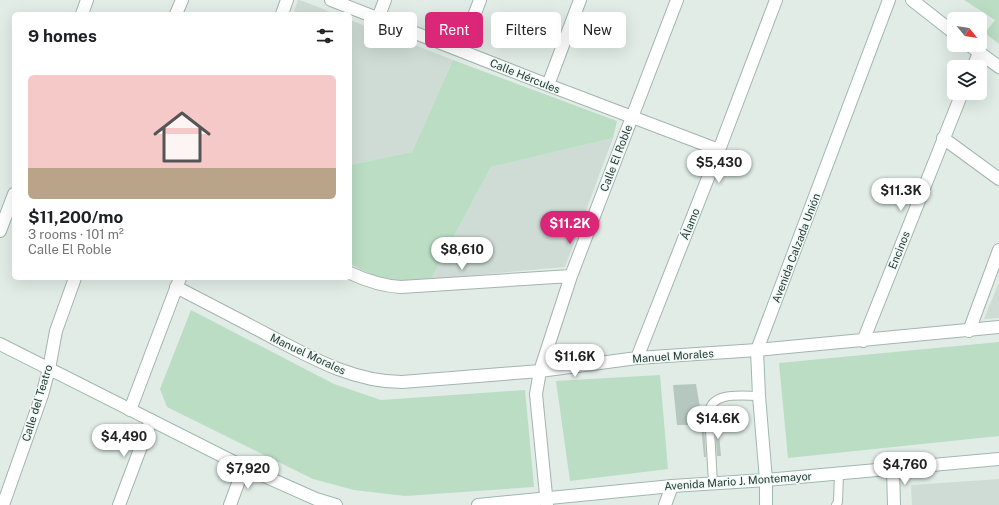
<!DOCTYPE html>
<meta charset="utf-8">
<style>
body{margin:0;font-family:"Public Sans",sans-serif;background:#f2f2f2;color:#202124;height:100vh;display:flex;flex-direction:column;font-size:15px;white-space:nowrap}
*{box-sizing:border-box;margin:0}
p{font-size:13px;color:#757577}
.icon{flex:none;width:22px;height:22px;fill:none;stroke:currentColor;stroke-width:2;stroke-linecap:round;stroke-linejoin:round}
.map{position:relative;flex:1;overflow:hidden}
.sheet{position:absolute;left:12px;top:12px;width:340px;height:268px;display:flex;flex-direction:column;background:#fff;border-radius:6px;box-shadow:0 4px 16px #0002}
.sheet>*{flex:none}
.hud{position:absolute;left:364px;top:12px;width:380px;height:36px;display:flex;gap:8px}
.needle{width:26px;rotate:120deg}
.controls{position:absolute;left:947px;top:12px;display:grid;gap:8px}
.controls a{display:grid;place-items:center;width:40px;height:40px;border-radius:6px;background:#fff;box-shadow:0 4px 16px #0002;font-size:20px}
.price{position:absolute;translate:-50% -34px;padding:0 9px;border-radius:14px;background:#fff;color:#222;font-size:13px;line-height:26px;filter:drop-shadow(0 1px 2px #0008)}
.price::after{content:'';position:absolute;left:50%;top:24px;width:12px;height:9px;margin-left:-6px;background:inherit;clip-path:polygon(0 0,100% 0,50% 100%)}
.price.current{background:#db2777;color:#fff}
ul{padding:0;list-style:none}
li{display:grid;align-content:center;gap:8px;height:212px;padding:0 16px}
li+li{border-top:1px solid #e0e0e0}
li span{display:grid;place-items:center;height:124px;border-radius:6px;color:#555}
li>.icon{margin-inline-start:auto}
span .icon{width:72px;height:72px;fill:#fffc;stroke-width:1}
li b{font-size:17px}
h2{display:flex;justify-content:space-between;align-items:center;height:48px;padding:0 16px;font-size:17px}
.pill{padding:0 14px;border-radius:6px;background:#fff;box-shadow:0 4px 16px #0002;font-size:14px;line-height:36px}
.pill.current{background:#db2777;color:#fff}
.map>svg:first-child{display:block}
.built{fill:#cfdcd6}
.green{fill:#baddc4}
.building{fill:#b6c7c0}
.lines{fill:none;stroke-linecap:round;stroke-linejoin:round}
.service-casing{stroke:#a4b4ae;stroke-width:10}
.minor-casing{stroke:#a4b4ae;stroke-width:14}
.tertiary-casing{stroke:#a4b4ae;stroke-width:14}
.secondary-casing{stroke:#9fb8b0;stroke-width:14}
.service{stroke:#fff;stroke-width:8}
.minor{stroke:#fff;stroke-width:12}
.tertiary{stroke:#fff;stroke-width:12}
.secondary{stroke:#fff;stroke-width:12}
.labels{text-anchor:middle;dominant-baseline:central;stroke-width:3;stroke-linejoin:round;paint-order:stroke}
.street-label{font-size:11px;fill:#213d36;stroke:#f2f8f5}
</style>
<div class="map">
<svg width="999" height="505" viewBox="0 0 999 505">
<rect width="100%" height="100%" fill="#e1ece7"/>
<path class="built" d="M298 0H300L336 14H293Z
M350 20 453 60 412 152 350 165Z
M613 138 565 267 431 279 491 167Z
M999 282V318L984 319Z
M999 479V505H912L911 485Z"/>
<path class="green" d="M964 0H999V44L985 33 995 20Z
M453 60 617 121 613 138 491 167 431 279 399 284 372 275 350 264V165L412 152Z
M191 310 334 384 381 400 525 390 534 487 405 496 354 490 313 479 167 407 160 389Z
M999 342V436L788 458 779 363Z
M660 375 668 469 570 481 556 381Z"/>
<path class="building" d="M696 384 703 425H704L706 457H704L701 425H677L673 385Z
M718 423 721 456H717L715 424Z"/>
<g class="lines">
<g class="service-casing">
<path id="service" d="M713 483 709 413C711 391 742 396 759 396
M836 505 838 502 839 473"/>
</g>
<g class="minor-casing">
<path id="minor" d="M331 0 548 85 719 150
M82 14 87 0
M176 14 182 0
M282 14 287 0
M378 18 385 0
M461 50 480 0
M973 67 979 53
M548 85 580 0
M943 138 999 179
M0 231 14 194
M350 273C367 281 382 286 401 287L571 276
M176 287C207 303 238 319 268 335 310 357 353 382 402 382L540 371 637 358 757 350 999 327
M969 331 999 250
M863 341 962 93
M637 358 719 150 776 0
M130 410 180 278
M893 469 894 505
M3 505 42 395 49 369 56 331 75 278
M119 505 151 420
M230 505 244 467
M547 505 536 394 540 371 571 276 677 0
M665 505 672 486"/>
</g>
<g class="tertiary-casing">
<path id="tertiary" d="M766 480V505"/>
</g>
<g class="secondary-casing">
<path id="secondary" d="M912 0 954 33
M969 45 999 67
M0 344 244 467 316 499 336 505
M766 480 759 396 757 350 889 0
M478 505 672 486 766 480 999 459"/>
</g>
<use href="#service" class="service"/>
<use href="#minor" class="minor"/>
<use href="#tertiary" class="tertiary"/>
<use href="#secondary" class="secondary"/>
</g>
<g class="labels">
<g class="street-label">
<text transform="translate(525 76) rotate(22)">Calle Hércules</text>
<text transform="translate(616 158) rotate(-69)">Calle El Roble</text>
<text transform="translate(690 224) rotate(-68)">Álamo</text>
<text transform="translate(796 248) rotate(-69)">Avenida Calzada Unión</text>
<text transform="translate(899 250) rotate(-68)">Encinos</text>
<text transform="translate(308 354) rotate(25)">Manuel Morales</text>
<text transform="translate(673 356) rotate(-4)">Manuel Morales</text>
<text transform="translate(37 403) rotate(-73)">Calle del Teatro</text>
<text transform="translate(738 481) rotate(-4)">Avenida Mario J. Montemayor</text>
</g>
</g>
</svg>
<div class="controls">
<a><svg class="needle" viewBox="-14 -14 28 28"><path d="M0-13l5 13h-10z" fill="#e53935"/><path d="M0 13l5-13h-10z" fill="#757577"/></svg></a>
<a><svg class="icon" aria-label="layers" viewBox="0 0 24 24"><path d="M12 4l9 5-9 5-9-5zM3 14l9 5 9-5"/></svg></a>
</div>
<b class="price" style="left:719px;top:184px">$5,430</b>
<b class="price" style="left:901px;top:212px">$11.3K</b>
<b class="price current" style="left:570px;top:245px">$11.2K</b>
<b class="price" style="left:462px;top:271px">$8,610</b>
<b class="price" style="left:575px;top:378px">$11.6K</b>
<b class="price" style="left:718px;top:440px">$14.6K</b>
<b class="price" style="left:124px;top:458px">$4,490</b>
<b class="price" style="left:905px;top:486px">$4,760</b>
<b class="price" style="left:248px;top:490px">$7,920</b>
<div class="hud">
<a class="pill">Buy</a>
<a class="pill current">Rent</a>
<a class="pill">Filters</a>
<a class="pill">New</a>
</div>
<section class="sheet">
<h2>9 homes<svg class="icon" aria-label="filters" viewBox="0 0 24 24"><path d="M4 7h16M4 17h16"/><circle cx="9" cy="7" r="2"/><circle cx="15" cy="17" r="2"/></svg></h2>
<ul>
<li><span style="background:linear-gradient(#f6c9c9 75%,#b9a48a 0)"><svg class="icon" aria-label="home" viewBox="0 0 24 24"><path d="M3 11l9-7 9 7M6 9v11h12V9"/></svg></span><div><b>$11,200/mo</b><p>3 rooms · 101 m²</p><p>Calle El Roble</p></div></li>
</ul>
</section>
</div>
